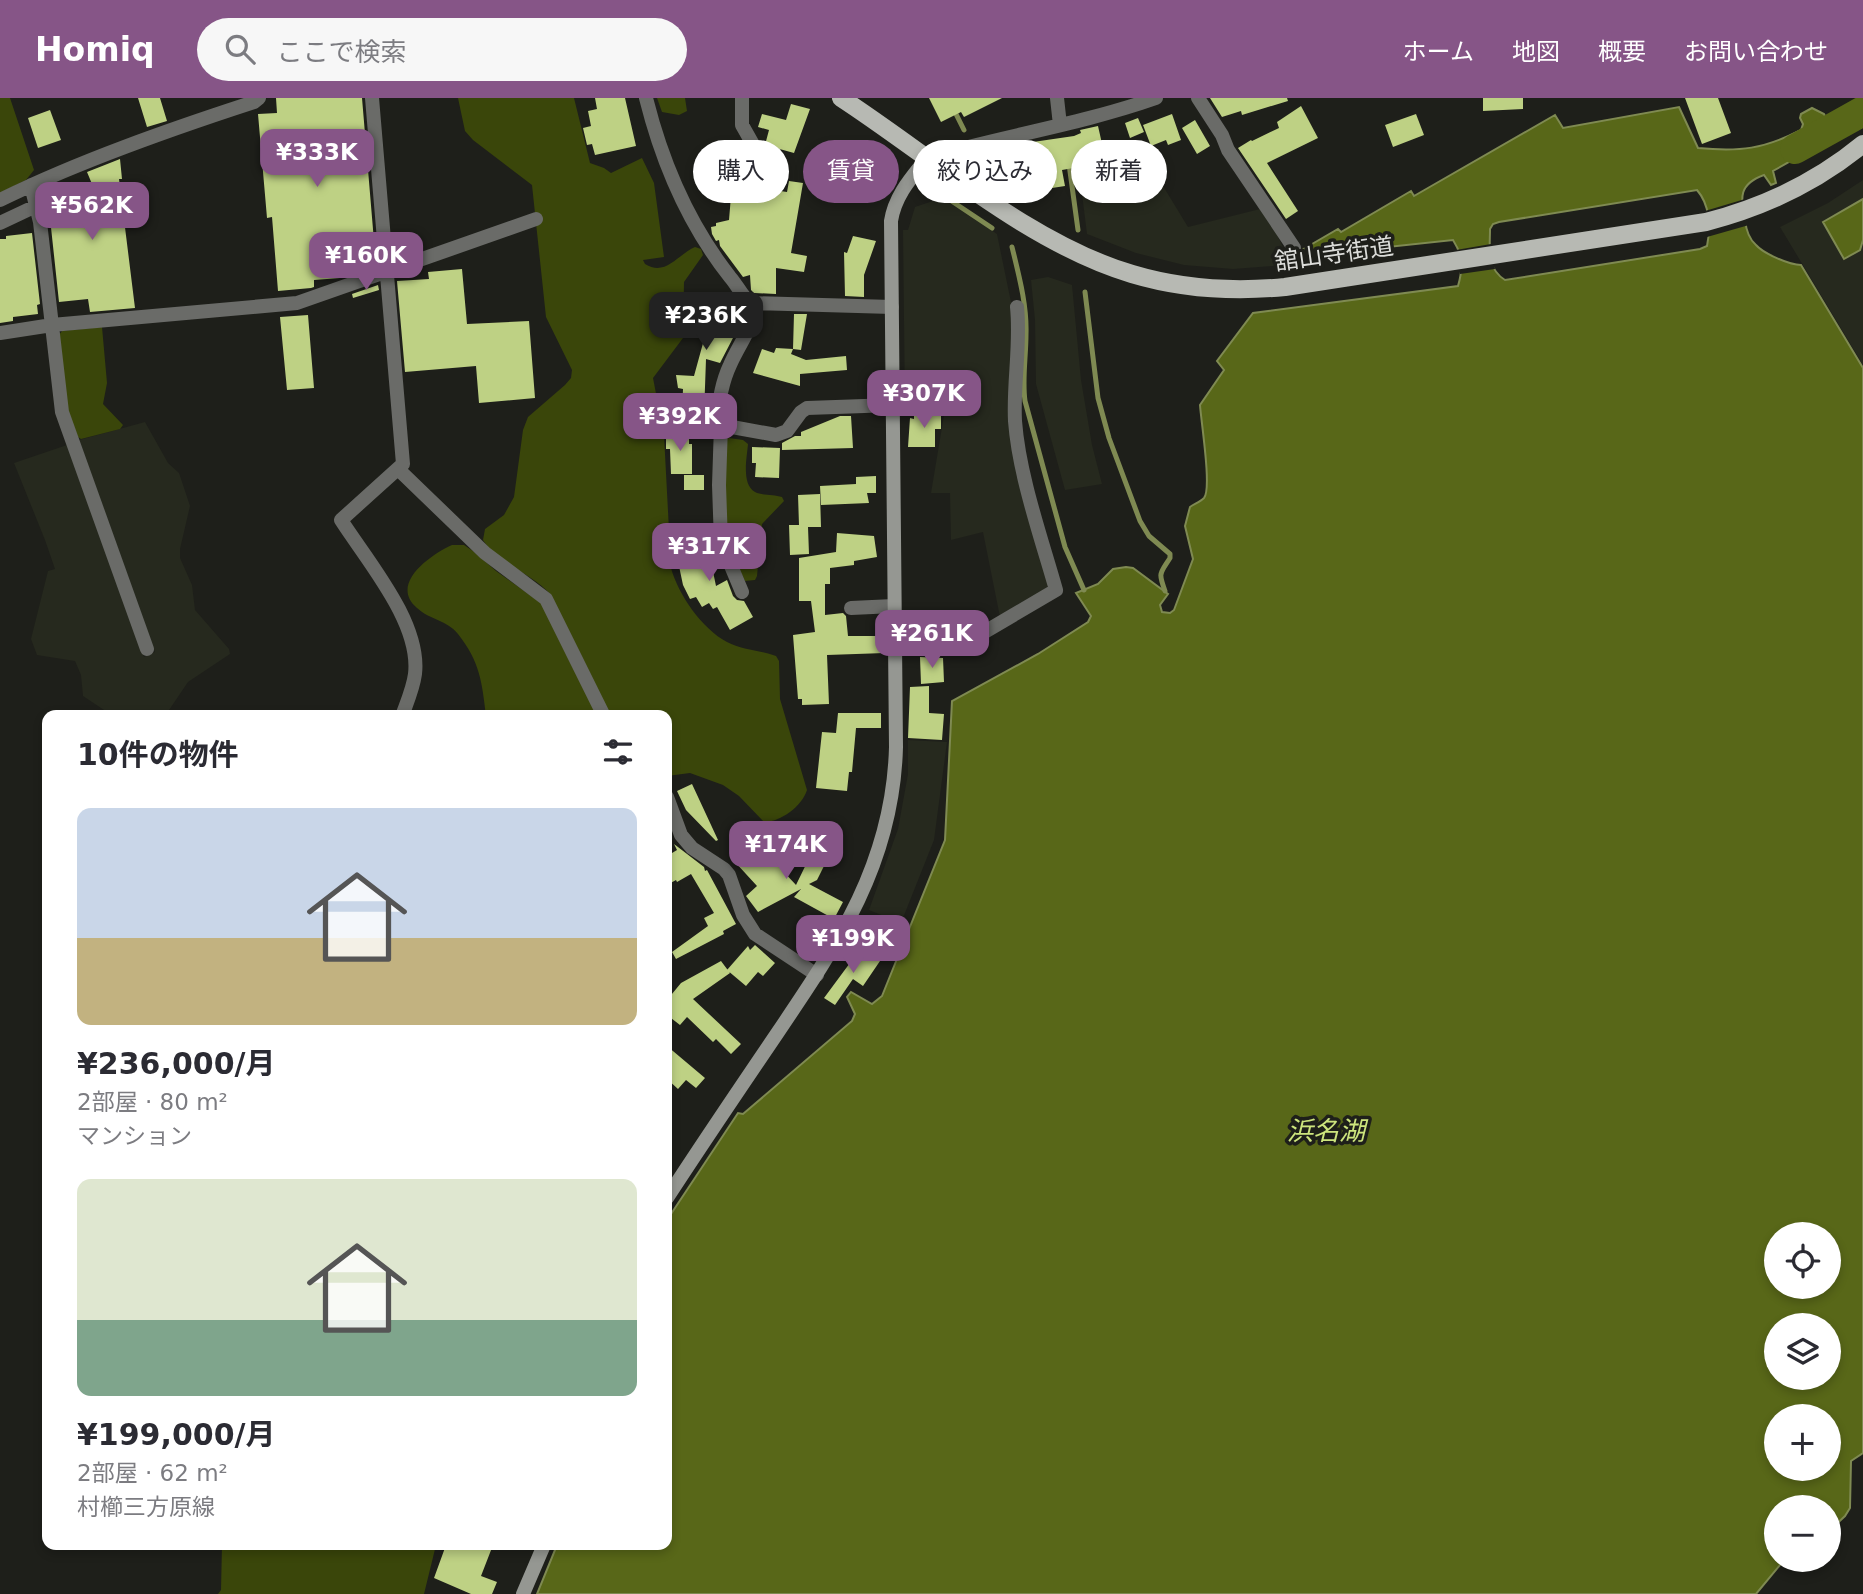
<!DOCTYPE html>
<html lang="ja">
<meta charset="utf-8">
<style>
body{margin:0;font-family:"DejaVu Sans","Noto Sans JP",sans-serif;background:#f7f7f7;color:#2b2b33;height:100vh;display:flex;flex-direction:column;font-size:26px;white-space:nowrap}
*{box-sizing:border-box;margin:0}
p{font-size:23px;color:#7c7c81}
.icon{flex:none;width:38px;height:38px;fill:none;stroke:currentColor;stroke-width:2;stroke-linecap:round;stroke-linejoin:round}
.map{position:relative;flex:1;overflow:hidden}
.side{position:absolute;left:42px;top:612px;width:630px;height:840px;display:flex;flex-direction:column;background:#fff;border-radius:14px;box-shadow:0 4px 10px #0003}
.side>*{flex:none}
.banner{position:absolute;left:693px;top:42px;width:665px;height:63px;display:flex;gap:14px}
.buttons{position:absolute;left:1764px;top:1124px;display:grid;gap:14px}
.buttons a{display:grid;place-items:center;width:77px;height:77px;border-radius:50%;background:#fff;box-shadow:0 4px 10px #0003;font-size:35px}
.price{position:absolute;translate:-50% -60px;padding:0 16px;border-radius:14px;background:#865587;color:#fff;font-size:23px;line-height:46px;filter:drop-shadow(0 2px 4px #0008)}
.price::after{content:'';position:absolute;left:50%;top:42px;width:21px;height:16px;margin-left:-10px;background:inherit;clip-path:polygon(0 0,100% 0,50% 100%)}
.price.active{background:#222;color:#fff}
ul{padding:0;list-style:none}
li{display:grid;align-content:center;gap:14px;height:371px;padding:0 35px}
li span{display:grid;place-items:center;height:217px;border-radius:14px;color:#555}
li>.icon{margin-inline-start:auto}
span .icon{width:126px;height:126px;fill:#fffc;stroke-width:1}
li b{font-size:30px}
h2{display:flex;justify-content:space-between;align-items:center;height:84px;padding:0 35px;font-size:30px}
.tag{padding:0 24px;border-radius:32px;background:#fff;box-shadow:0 4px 10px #0003;font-size:24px;line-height:63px}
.tag.active{background:#865587;color:#fff}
header{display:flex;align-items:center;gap:42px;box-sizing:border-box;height:98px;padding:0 35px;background:#865587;color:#fff}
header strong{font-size:33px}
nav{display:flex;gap:38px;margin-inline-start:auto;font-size:24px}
.search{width:490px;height:63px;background:#f7f7f7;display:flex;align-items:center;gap:18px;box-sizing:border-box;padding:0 24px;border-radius:38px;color:#7c7c81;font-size:26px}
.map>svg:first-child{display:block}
.built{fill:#26291e}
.green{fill:#3a460a}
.water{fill:#586718;stroke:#7f8a52;stroke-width:2;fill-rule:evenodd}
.pier{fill:#1e1f1a}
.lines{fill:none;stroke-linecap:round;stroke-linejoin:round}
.stream{stroke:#7f8a52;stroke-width:5}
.river{stroke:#586718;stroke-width:30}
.building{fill:#bed184}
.street{stroke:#6a6b68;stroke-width:14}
.secondary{stroke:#959792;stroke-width:14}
.primary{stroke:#b7b9b3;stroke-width:18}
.labels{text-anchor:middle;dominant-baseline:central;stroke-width:7;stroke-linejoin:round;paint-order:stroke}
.street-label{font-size:24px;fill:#dbdcd9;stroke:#1e1f1a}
.water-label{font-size:26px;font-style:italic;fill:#cde57d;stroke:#1e1f1a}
</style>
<header>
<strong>Homiq</strong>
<div class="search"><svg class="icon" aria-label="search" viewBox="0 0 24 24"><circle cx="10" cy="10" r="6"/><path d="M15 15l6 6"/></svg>ここで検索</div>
<nav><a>ホーム</a><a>地図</a><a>概要</a><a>お問い合わせ</a></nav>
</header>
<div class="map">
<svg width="1863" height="1496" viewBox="0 0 1863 1496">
<rect width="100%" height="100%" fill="#1e1f1a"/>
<path class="built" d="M1146 60 1188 129 1260 111 1276 134 1289 163 1286 167 1233 171 1184 167 1136 155 1087 136 1079 72Z
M1863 82V267L1780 129 1828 105Z
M942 100 997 136 1012 209 1010 312 1049 484 1046 492 1000 519 983 434 951 442 950 395H931L945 311 905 312 903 132H908L915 109Z
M1048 179 1072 187 1081 282 1092 347 1102 386 1065 392 1036 286 1035 222 1031 182Z
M145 324 168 365 179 375 190 408 180 451V460L192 487 195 512 229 551 230 556 188 584 165 618H113L83 598 81 577 75 563 37 557 31 541 48 473 55 471 45 442 14 365 67 347 144 559 155 554 79 342Z
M908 642 947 644 934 742 901 825 869 812 898 731 908 676Z"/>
<path class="green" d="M0 0H10L34 72 26 82 0 95Z
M458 0H574L590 65 604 70 611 75 642 60 654 85 664 159 643 162 645 166C666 179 678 156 695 149L701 151 703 157 684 184 683 240 653 280 664 337 671 470C678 496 702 531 727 544 742 552 760 552 776 558L779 563 780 601 807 692C802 708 781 724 764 724L739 698 723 687 690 675 667 678V618H611L551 497C532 475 499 467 483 442L485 431 504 417 514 399 523 332 528 319 565 287 571 280 572 272 546 219 532 87 473 42 465 33Z
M657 0H685L687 13 679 17 662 14Z
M102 229 107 285 103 306 123 327 120 331 81 341 78 339 68 313 59 237 62 233Z
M729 340 743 342 748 346C747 359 741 386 755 394 763 398 774 396 782 399L784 403 762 426 757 478 755 482 745 483 726 443V341Z
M452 447H464L473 453 496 473 541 505 597 618H486C482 584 480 564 458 536 447 522 430 522 417 510 389 486 430 457 452 447Z
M222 1447H436L424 1496H218L221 1492Z"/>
<path class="water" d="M1679 9 1698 50C1740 54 1764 51 1801 32L1803 26 1800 20 1801 16 1812 10 1824 16 1835 38 1773 73 1776 85 1771 87 1764 77C1739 86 1740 99 1745 122 1746 131 1749 141 1756 147 1764 156 1790 167 1801 167L1863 270V1355L1851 1363 1850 1410 1845 1418 1829 1433V1409H1776V1461H1785L1756 1496H537L557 1447H667V1122L738 1015 743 1016 852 923 855 916 847 899 851 894 872 906 882 898 945 742 952 603 1038 556 1088 524 1091 518 1076 495 1098 486 1113 471 1126 469 1133 470 1168 496 1160 507 1162 514 1170 515 1174 512 1193 461 1185 428 1190 409C1194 406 1200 404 1204 400 1212 391 1201 323 1200 307L1224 272 1217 263 1253 215 1458 188C1463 171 1463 157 1453 142L1303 158 1300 153 1338 131 1341 134 1411 93 1414 98 1555 17 1563 30ZM1697 92C1710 107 1711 129 1707 148L1700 151 1505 182C1486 170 1490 151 1490 131L1493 126 1499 124ZM1776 1136H1829V1188H1776ZM1776 1227H1829V1279H1776ZM1776 1318H1829V1370H1776Z
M1863 101V142L1860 152 1844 161 1823 124Z"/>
<path class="pier" d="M1745 101 1749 127 1707 139 1705 113Z
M1491 146 1495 171 1460 176 1456 152Z"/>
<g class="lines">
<path class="stream" d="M948 0 964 32
M981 58 991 81
M1069 66 1078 132
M947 100 992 130
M1012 149C1019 178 1027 207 1026 236 1026 259 1022 281 1025 303L1065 449 1084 492
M1085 194 1098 300 1109 340 1140 423 1149 438 1170 456V460C1160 476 1158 474 1165 493"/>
<path class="river" d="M1795 51 1863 13"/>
</g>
<path class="building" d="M138 0H160L167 23 147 29Z
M276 0H362L376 167 340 180 314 182V189L311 190 278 193 272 119 267 120 258 16 277 15Z
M595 0H625L636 48 595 57 592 46 587 47 583 30 591 28 588 13 597 11Z
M929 0H1002L964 19 961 14 941 24Z
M1210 0H1287L1288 3 1242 17 1241 13 1222 19Z
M1483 0H1523V11L1483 13Z
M1685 0H1718L1731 35 1702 46Z
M791 6 810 11 794 55 765 47 769 32 758 29 762 16 786 22Z
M1301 8 1318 40 1267 65 1298 113 1286 121 1238 50 1251 42 1252 43 1279 30 1277 24Z
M50 12 61 42 38 50 28 20Z
M1172 16 1181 42 1168 47 1166 42 1151 48 1143 27Z
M1416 16 1424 37 1393 49 1385 27Z
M1138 20 1144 34 1130 40 1125 25Z
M1195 22 1210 48 1197 56 1182 30Z
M1098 28 1105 59 1095 61 1096 66 1062 72 1065 88 1039 92 1038 84 1023 88 1020 79 1001 83 995 57 1016 52 1020 60 1019 51 1026 49V45L1074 38 1081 35 1080 32Z
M859 49 873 66 866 71 869 73 846 92 827 70 848 52 852 55Z
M120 61 122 81H119L135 210 90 214 88 201 59 204 47 92 92 86 87 74Z
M789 83 803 85 791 155 807 158 804 174 776 170V196L754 195 751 192 750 177 743 179 720 148 719 142 716 143 712 136 711 129 716 128V125L729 122 732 86 761 88V90L787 94Z
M32 135 40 206 37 207 38 216 13 219V223L0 225V141H6V138Z
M853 138 876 143 864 177V199L845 198 844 154 847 155Z
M462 171 467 226 529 223 535 300 479 305 476 268 405 274 397 183 429 181 428 174Z
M378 187 379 192 353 200 352 196Z
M723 195 724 227 736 231 734 238 720 265 706 261 704 317H682L683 291 678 290 676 277 694 278 708 227H702V222H697L696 197Z
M794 216H807L801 252 793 251Z
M308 217 314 290 287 292 280 219Z
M776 250 793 251 791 256 806 262 846 258 847 272 800 276V288L753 275 762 251 774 255Z
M941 316V331H935V349H908L910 320 914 321V317Z
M840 318H851L853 350 782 352V345L795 338H801V334Z
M666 335 689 337V346H692V376H671L670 351H666Z
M752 349 780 350 779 380 755 379 756 365H752Z
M684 377H704V392H684Z
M876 378V395H867L869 405 821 407 820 388 856 386V379Z
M820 396 821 429H808L809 456 790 457 789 427H799L798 397Z
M837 435 874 438 877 459 854 463V467L830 470V486H825V517L843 515 846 518 848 538H885V555L827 557 829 606 802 607V601H798L793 537 815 534 811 503H799V460L836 454Z
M706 440 716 488 727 482 733 498 737 502 744 503 753 519 730 532 717 509 713 511 709 505 702 509 696 499 690 501 683 487 675 449 685 447V444Z
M920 559 943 560 944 584 921 586Z
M929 588V615L944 616 942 642 908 640 910 589Z
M838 615H881V630H856L852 674H849L847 693 816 690 822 634 836 635Z
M692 686 718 742 716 743 686 712 677 693Z
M760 742 772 755 768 757 796 787 814 750 829 758 817 782 809 786 843 804 834 821 794 799 801 791 758 814 746 798 757 788 735 764Z
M674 746 704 769 705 773 707 772 736 826 723 833 724 836 676 861 672 854 708 828 704 820 714 815 691 776 677 784 676 782 667 787V758L677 752Z
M755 847 775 865 763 878 758 874 746 888 727 872 748 848 750 852Z
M861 850 880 863 863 888 853 881 835 907 824 900Z
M721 863 730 875 693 901 741 946 731 956 716 941 713 944 687 919 680 927 667 917V902L681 885Z
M667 948 705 980 696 990 686 982 678 991 667 981Z
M446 1447H493L481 1478 497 1484 492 1496H471L434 1480Z"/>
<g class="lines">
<path class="street" d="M372 0 403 366 341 422C368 464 421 525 415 576 413 591 407 604 402 618
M646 0C662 64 689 127 730 179 737 187 742 198 750 205L892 209
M742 0V27L764 66 773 72
M1057 0 1060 27
M1198 0 1222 37 1228 52 1294 150
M927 60C1003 38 1082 26 1156 0
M31 87 40 124 62 314 147 551
M0 102C79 63 171 31 254 4L259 0
M0 125 36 108
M0 235 52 227 297 205 536 121
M716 326C719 306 721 286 730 267 739 246 753 230 756 206
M671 327H721L776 337 787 333 801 314 807 310 893 307
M721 327 719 387 721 444 742 494
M398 371 485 455 546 501 604 618
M851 510 894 508
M895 550 959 549 1056 492C1041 439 1019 377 1015 323 1013 285 1021 247 1017 209
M667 699 681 737 692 750 724 771 729 777 743 817 755 836 817 877"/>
<path class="secondary" d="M667 1100C702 1046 738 993 774 940 837 847 893 766 896 649L891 123C895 97 912 79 927 60
M523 1496 544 1447"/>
<path class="primary" d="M841 0C930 58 1030 146 1132 176 1182 191 1233 194 1285 189L1706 124C1764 109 1817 84 1863 46"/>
</g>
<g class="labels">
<g class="street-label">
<text transform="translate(1334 156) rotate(-8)">舘山寺街道</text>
</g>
<g class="water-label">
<text x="1326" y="1033">浜名湖</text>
</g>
</g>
</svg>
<div class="buttons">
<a><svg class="icon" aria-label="locate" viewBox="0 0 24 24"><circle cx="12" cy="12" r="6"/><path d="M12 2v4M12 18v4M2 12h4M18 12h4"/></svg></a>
<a><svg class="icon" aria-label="layers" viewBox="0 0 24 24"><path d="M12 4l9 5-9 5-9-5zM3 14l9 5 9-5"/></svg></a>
<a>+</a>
<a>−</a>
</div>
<b class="price" style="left:317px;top:91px">¥333K</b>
<b class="price" style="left:92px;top:144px">¥562K</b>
<b class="price" style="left:366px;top:194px">¥160K</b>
<b class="price active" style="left:706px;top:254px">¥236K</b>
<b class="price" style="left:924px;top:332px">¥307K</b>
<b class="price" style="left:680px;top:355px">¥392K</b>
<b class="price" style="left:709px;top:485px">¥317K</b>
<b class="price" style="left:932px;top:572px">¥261K</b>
<b class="price" style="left:786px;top:783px">¥174K</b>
<b class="price" style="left:853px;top:877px">¥199K</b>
<div class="banner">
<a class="tag">購入</a>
<a class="tag active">賃貸</a>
<a class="tag">絞り込み</a>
<a class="tag">新着</a>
</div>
<section class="side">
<h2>10件の物件<svg class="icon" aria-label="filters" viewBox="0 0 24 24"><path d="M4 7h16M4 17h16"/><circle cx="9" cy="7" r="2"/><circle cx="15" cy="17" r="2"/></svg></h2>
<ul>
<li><span style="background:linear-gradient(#c9d6e8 60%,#c2b280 0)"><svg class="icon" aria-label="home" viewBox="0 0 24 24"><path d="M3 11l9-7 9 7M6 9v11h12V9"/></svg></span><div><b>¥236,000/月</b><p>2部屋 · 80 m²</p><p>マンション</p></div></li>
<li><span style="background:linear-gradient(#dfe7d0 65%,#7fa58c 0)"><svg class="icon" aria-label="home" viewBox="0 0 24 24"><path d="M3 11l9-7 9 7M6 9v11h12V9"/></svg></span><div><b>¥199,000/月</b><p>2部屋 · 62 m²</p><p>村櫛三方原線</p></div></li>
</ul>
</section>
</div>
